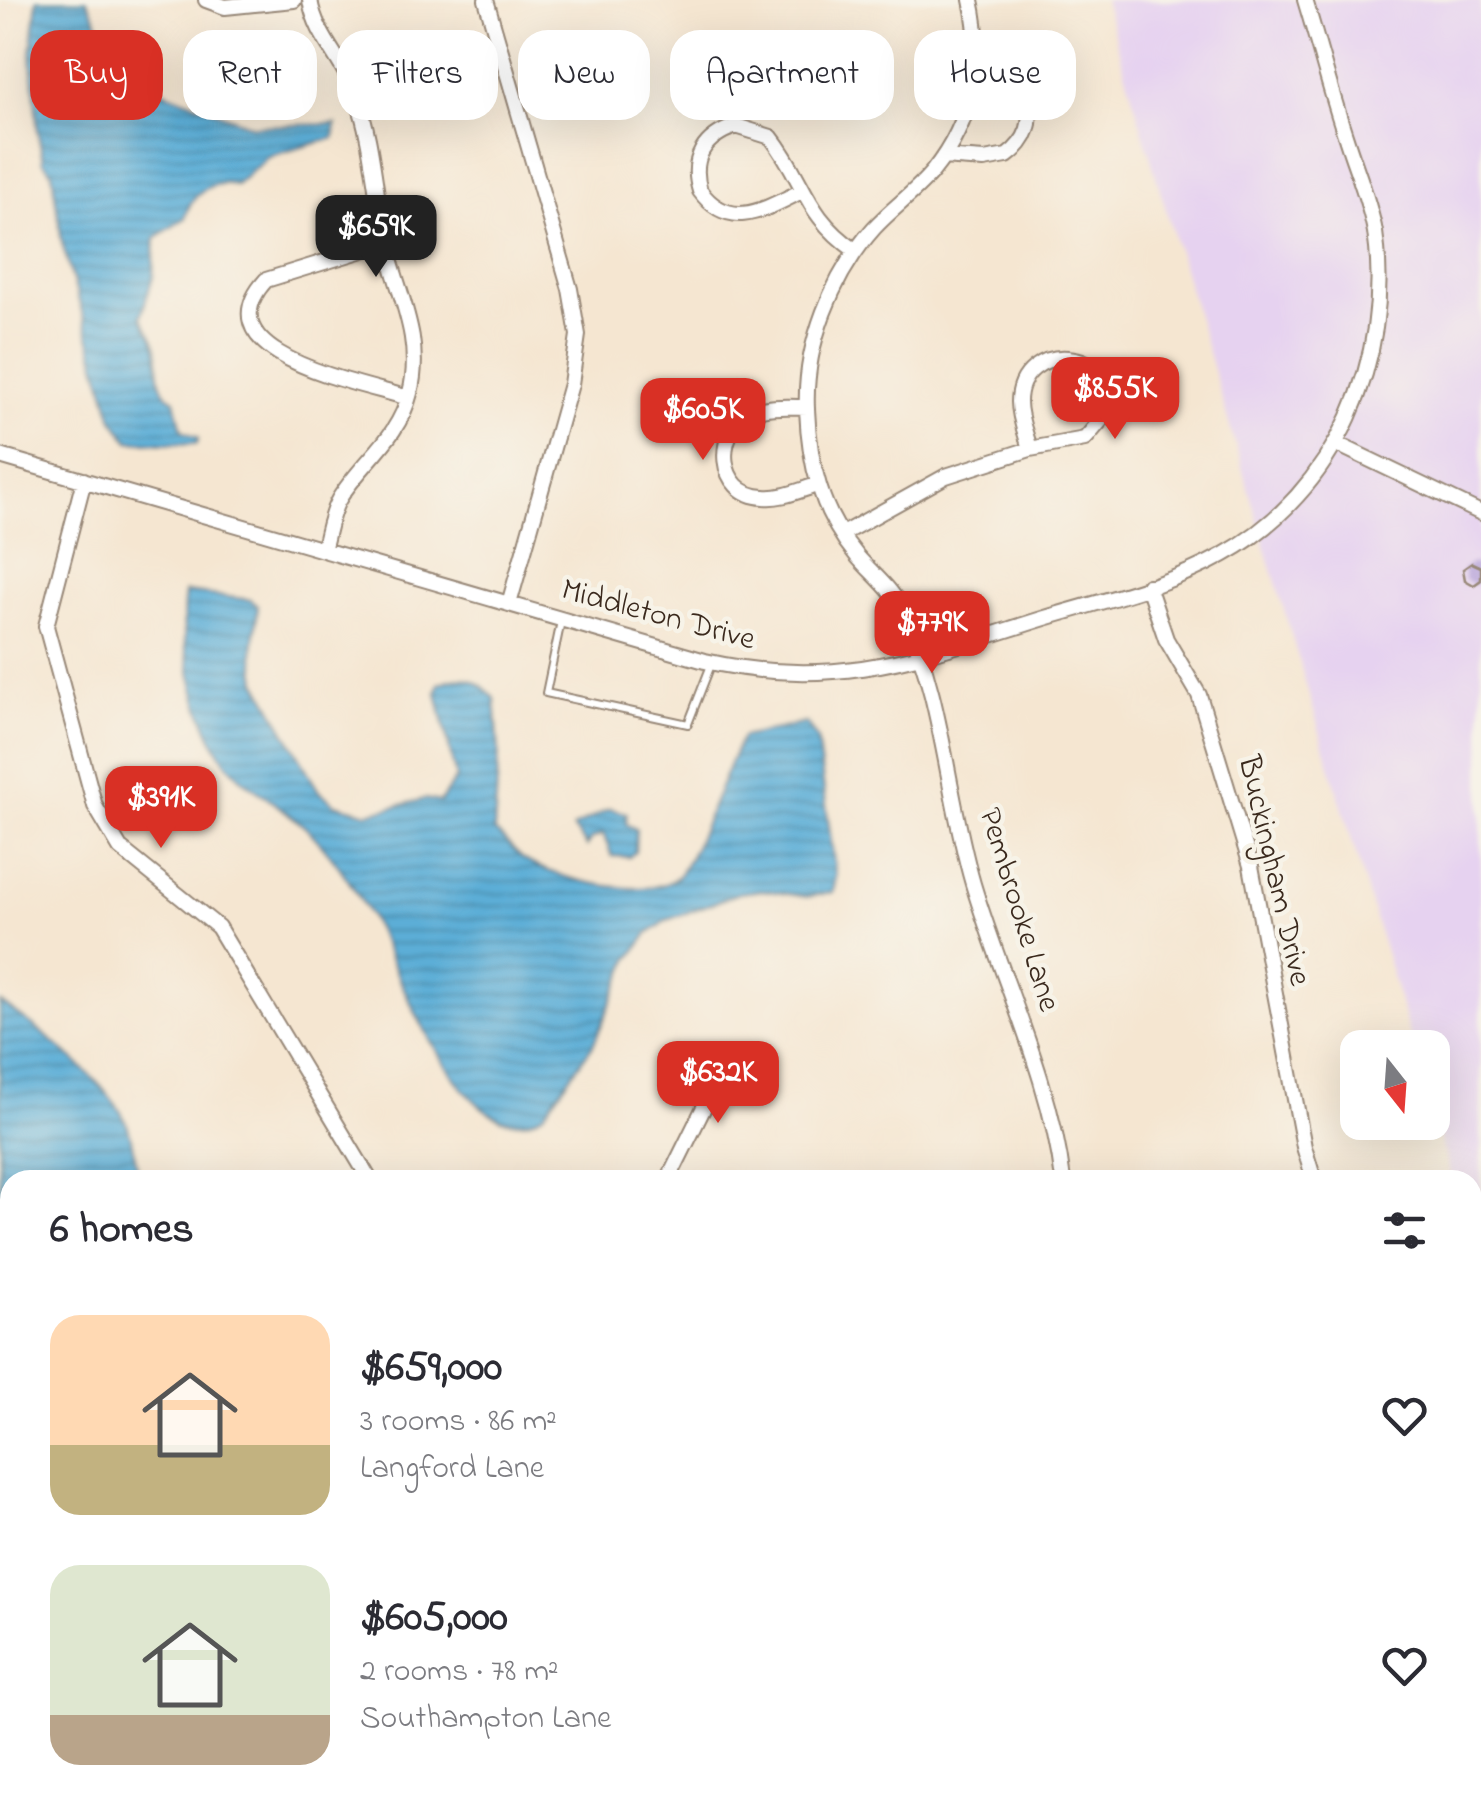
<!DOCTYPE html>
<meta charset="utf-8">
<style>
body{margin:0;font-family:"Indie Flower",sans-serif;background:#f7f7f7;color:#2b2b33;height:100vh;display:flex;flex-direction:column;font-size:38px;white-space:nowrap}
*{box-sizing:border-box;margin:0}
p{font-size:32px;color:#7c7c81}
.icon{flex:none;width:55px;height:55px;fill:none;stroke:currentColor;stroke-width:2;stroke-linecap:round;stroke-linejoin:round}
.map{position:relative;flex:1;overflow:hidden}
.drawer{position:absolute;left:0px;top:1170px;width:1482px;height:642px;display:flex;flex-direction:column;background:#fff;border-radius:30px 30px 0 0;box-shadow:0 10px 40px #0002}
.drawer>*{flex:none}
.hud{position:absolute;left:30px;top:30px;width:1422px;height:90px;display:flex;gap:20px}
.needle{width:65px;rotate:163deg}
.fabs{position:absolute;left:1340px;top:1030px;display:grid;gap:20px}
.fabs a{display:grid;place-items:center;width:110px;height:110px;border-radius:20px;background:#fff;box-shadow:0 10px 40px #0002;font-size:50px}
.price{position:absolute;translate:-50% -85px;padding:0 22px;border-radius:20px;background:#d93025;color:#fff;font-size:32px;line-height:65px;filter:drop-shadow(0 2px 5px #0008)}
.price::after{content:'';position:absolute;left:50%;top:60px;width:30px;height:22px;margin-left:-15px;background:inherit;clip-path:polygon(0 0,100% 0,50% 100%)}
.price.active{background:#222;color:#fff}
ul{padding:0;list-style:none}
li{display:flex;align-items:center;gap:30px;height:250px;padding:0 50px}
li span{display:grid;place-items:center;flex:none;width:280px;height:200px;border-radius:30px;color:#555}
li>.icon{margin-inline-start:auto}
span .icon{width:120px;height:120px;fill:#fffc;stroke-width:1}
li b{font-size:42px}
h2{display:flex;justify-content:space-between;align-items:center;height:120px;padding:0 50px;font-size:42px}
.chip{padding:0 35px;border-radius:30px;background:#fff;box-shadow:0 10px 40px #0002;font-size:35px;line-height:90px}
.chip.active{background:#d93025;color:#fff}
.map>svg:first-child{display:block}
.built{fill:#e6d2f0}
.water{fill:url(#water-rules);stroke:#4c6c7a;stroke-width:2.5}
.building{fill:#ae98d9}
.lines{fill:none;stroke-linecap:round;stroke-linejoin:round}
.service-casing{stroke:#988878;stroke-width:10}
.minor-casing{stroke:#988878;stroke-width:18}
.motorway-casing{stroke:#988878;stroke-width:29}
.service{stroke:#fff;stroke-width:6}
.minor{stroke:#fff;stroke-width:14}
.motorway{stroke:#fff;stroke-width:25}
.labels{text-anchor:middle;dominant-baseline:central;stroke-width:9;stroke-linejoin:round;paint-order:stroke}
.street-label{font-size:32px;fill:#3b2a1e;stroke:#f7f3e8}
</style>
<div class="map">
<svg width="1481" height="1811" viewBox="0 0 1481 1811">
<defs>
<pattern id="water-rules" width="6" height="5" patternUnits="userSpaceOnUse" patternTransform="scale(2.5)"><rect width="6" height="5" fill="#5caed7"/><path d="M0 2.5h6" fill="none" stroke="#4d8eae"/></pattern>
</defs>
<rect width="100%" height="100%" fill="#f7f3e8"/>
<filter id="ink" filterUnits="userSpaceOnUse"><feTurbulence type="fractalNoise" baseFrequency=".01" numOctaves="2"/><feDisplacementMap in="SourceGraphic" scale="20" xChannelSelector="R" yChannelSelector="G"/><feConvolveMatrix kernelMatrix="1 2 1 2 8 2 1 2 1" color-interpolation-filters="sRGB"/></filter>
<filter id="wash" filterUnits="userSpaceOnUse"><feTurbulence type="fractalNoise" baseFrequency=".0048" numOctaves="4" result="noise"/><feDisplacementMap in="SourceGraphic" scale="40" xChannelSelector="R" yChannelSelector="G"/><feGaussianBlur stdDeviation="2.25" result="paint"/><feColorMatrix in="noise" values="0 0 0 0 0 0 0 0 0 0 0 0 0 0 0 0 0 1.4 0 .05"/><feComposite in="paint" operator="in"/></filter>
<g filter="url(#wash)">
<rect width="100%" height="100%" fill="#f5e6d1"/>
<path class="built" d="M1104 0H1481V1278L1473 1249 1472 1180H1452L1433 1113 1432 1048 1413 1047Z"/>
<path class="water" d="M37 0H87L121 72 135 80 253 126 336 124 334 138 269 156 236 185C212 180 191 192 185 218L155 238 153 277 141 316C144 324 150 331 153 338 164 360 150 388 175 400L182 430 198 438 197 444 129 441 113 419 62 243 52 173 43 161 38 133 31 54Z
M185 592 251 600 258 606 253 650 257 681 318 790 335 804 368 813 425 799 440 802 456 778 437 693 439 684C464 672 478 679 495 699L499 751 494 831C505 839 512 850 522 858 550 878 650 903 677 877 695 858 726 768 742 737L806 723 817 739 836 877 833 892 807 897 763 890 739 893 667 920 647 935 629 960 593 1045 544 1113C469 1165 401 977 377 930 362 899 337 860 313 835 289 808 238 785 221 755 196 712 178 642 185 592Z
M609 809 627 813 626 824 636 829 635 852 629 857 612 856 603 834 591 839 587 846 573 828Z
M0 1002C34 1025 115 1087 128 1127 133 1144 136 1163 140 1180H10V1324L0 1316Z"/>
<g id="blocks">
<path class="building" d="M1472 563 1481 567V580L1474 585 1465 580 1463 569Z
M1274 1802H1473L1475 1811H1247Z"/>
</g>
</g>
<g filter="url(#ink)">
<use href="#blocks" fill-opacity="0" stroke="#988878" stroke-width="2.5"/>
<g class="lines">
<g class="service-casing">
<path id="service" d="M561 621 546 693 688 724 711 665
M1157 1811 1167 1808"/>
</g>
<g class="minor-casing">
<path id="minor" d="M206 0 225 7 294 0
M310 0C316 37 344 61 356 95 372 139 374 185 383 230 393 286 425 334 410 393 398 440 363 460 339 499 330 514 328 534 323 550
M486 0 570 289 578 335 571 384 509 604
M971 0C985 61 972 122 933 171 916 192 892 208 874 228 832 275 804 346 807 409 809 463 821 513 857 556 873 575 894 590 904 614 943 698 947 796 973 884 1003 984 1050 1076 1063 1180
M943 157 984 160 1007 156C1051 123 1025 76 975 75
M802 191C765 209 730 232 700 191 690 158 704 137 736 126L771 137C806 182 804 215 856 251
M386 243 266 280C198 355 362 383 408 398
M807 407C790 407 768 405 752 412 713 430 716 495 764 497 781 499 800 490 817 485
M1337 444 1481 513
M0 456 705 661C838 691 920 657 1045 618 1105 600 1168 586 1223 555 1336 493 1394 358 1375 232 1369 199 1356 170 1346 138 1331 93 1319 46 1305 0
M84 480 46 626 95 806 120 848 218 927 370 1180
M842 534 946 476 1030 449 1085 439 1107 413C1120 343 1019 340 1019 402 1019 418 1026 434 1030 449
M1148 586 1166 639 1199 695 1251 866 1304 1147 1314 1180
M668 1180 711 1093 751 1055"/>
</g>
<g class="motorway-casing">
<path id="motorway" d="M1472 1518 1481 1515
M1472 1605 1481 1602
M452 1811 481 1802
M753 1811 783 1802"/>
</g>
<use href="#service" class="service"/>
<use href="#minor" class="minor"/>
<use href="#motorway" class="motorway"/>
</g>
</g>
<g class="labels">
<g class="street-label">
<text transform="translate(658 616) rotate(15)">Middleton Drive</text>
<text transform="translate(1273 871) rotate(77)">Buckingham Drive</text>
<text transform="translate(1018 910) rotate(73)">Pembrooke Lane</text>
</g>
</g>
</svg>
<div class="fabs">
<a><svg class="needle" viewBox="-14 -14 28 28"><path d="M0-13l5 13h-10z" fill="#e53935"/><path d="M0 13l5-13h-10z" fill="#7c7c81"/></svg></a>
</div>
<b class="price active" style="left:376px;top:280px">$659K</b>
<b class="price" style="left:1115px;top:442px">$855K</b>
<b class="price" style="left:703px;top:463px">$605K</b>
<b class="price" style="left:932px;top:676px">$779K</b>
<b class="price" style="left:161px;top:851px">$391K</b>
<b class="price" style="left:718px;top:1126px">$632K</b>
<div class="hud">
<a class="chip active">Buy</a>
<a class="chip">Rent</a>
<a class="chip">Filters</a>
<a class="chip">New</a>
<a class="chip">Apartment</a>
<a class="chip">House</a>
</div>
<section class="drawer">
<h2>6 homes<svg class="icon" aria-label="filters" viewBox="0 0 24 24"><path d="M4 7h16M4 17h16"/><circle cx="9" cy="7" r="2"/><circle cx="15" cy="17" r="2"/></svg></h2>
<ul>
<li><span style="background:linear-gradient(#ffd9b3 65%,#c2b280 0)"><svg class="icon" aria-label="home" viewBox="0 0 24 24"><path d="M3 11l9-7 9 7M6 9v11h12V9"/></svg></span><div><b>$659,000</b><p>3 rooms · 86 m²</p><p>Langford Lane</p></div><svg class="icon" aria-label="heart" viewBox="0 0 24 24"><path d="M12 20l-8-8c-3-5 5-10 8-4 3-6 11-1 8 4z"/></svg></li>
<li><span style="background:linear-gradient(#dfe7d0 75%,#b9a48a 0)"><svg class="icon" aria-label="home" viewBox="0 0 24 24"><path d="M3 11l9-7 9 7M6 9v11h12V9"/></svg></span><div><b>$605,000</b><p>2 rooms · 78 m²</p><p>Southampton Lane</p></div><svg class="icon" aria-label="heart" viewBox="0 0 24 24"><path d="M12 20l-8-8c-3-5 5-10 8-4 3-6 11-1 8 4z"/></svg></li>
</ul>
</section>
</div>
